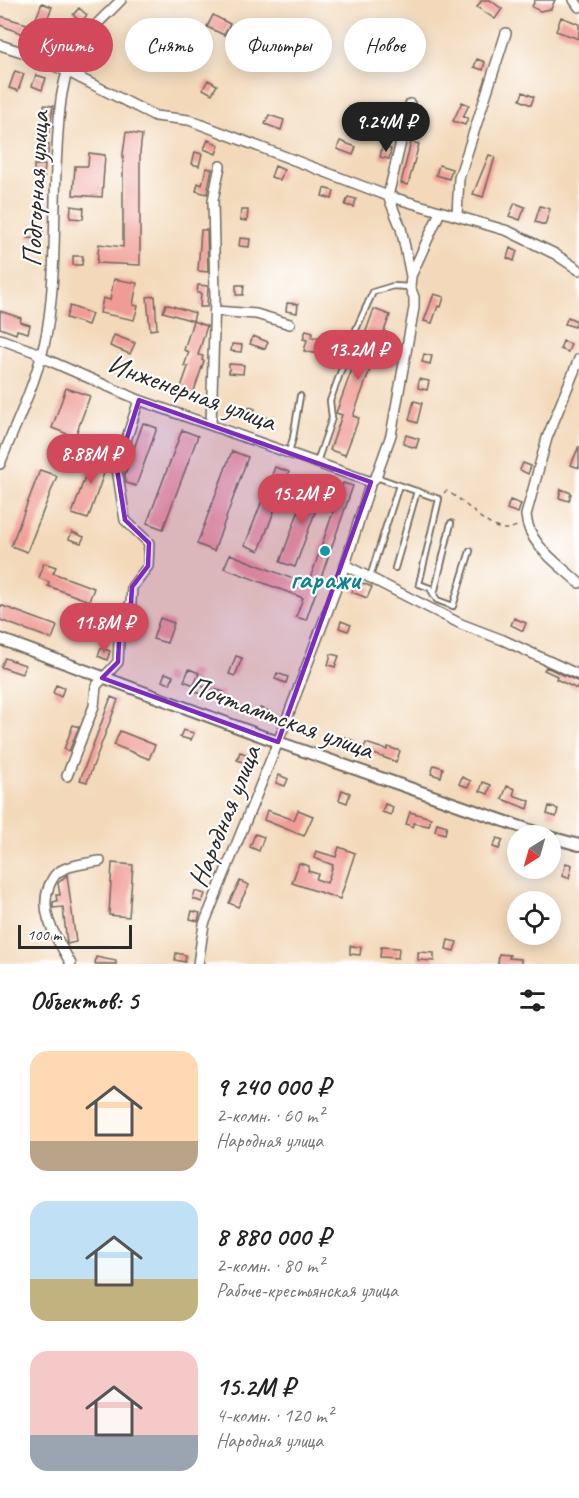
<!DOCTYPE html>
<html lang="ru">
<meta charset="utf-8">
<style>
body{margin:0;font-family:Caveat,sans-serif;background:#f6f6f6;color:#222;height:100vh;display:flex;flex-direction:column;font-size:22px;white-space:nowrap}
*{box-sizing:border-box;margin:0}
p{font-size:20px;color:#767676}
.icon{flex:none;width:33px;height:33px;fill:none;stroke:currentColor;stroke-width:2;stroke-linecap:round;stroke-linejoin:round}
.map{position:relative;height:964px;overflow:hidden}
.details{display:flex;flex-direction:column;background:#fff;flex:1}
.details>*{flex:none}
.banner{position:absolute;left:18px;top:18px;width:543px;height:54px;display:flex;gap:12px}
.needle{width:39px;rotate:217deg}
.buttons{position:absolute;left:507px;top:825px;display:grid;gap:12px}
.buttons a{display:grid;place-items:center;width:54px;height:54px;border-radius:50%;background:#fff;box-shadow:0 3px 15px #0003;font-size:30px}
.scale{position:absolute;left:18px;bottom:15px;width:114px;box-sizing:border-box;padding-left:6px;border:3px solid #2b2b2b;border-top:0;font-size:16px;line-height:21px;white-space:nowrap;color:#2b2b2b;-webkit-text-stroke:4px #fff;paint-order:stroke}
.price{position:absolute;translate:-50% -51px;padding:0 14px;border-radius:21px;background:#d1495b;color:#fff;font-size:20px;line-height:39px;filter:drop-shadow(0 2px 3px #0008)}
.price::after{content:'';position:absolute;left:50%;top:36px;width:18px;height:14px;margin-left:-9px;background:inherit;clip-path:polygon(0 0,100% 0,50% 100%)}
.price.current{background:#222;color:#fff}
ul{padding:0;list-style:none}
li{display:flex;align-items:center;gap:18px;height:150px;padding:0 30px}
li span{display:grid;place-items:center;flex:none;width:168px;height:120px;border-radius:18px;color:#555}
li>.icon{margin-inline-start:auto}
span .icon{width:72px;height:72px;fill:#fffc;stroke-width:1}
li b{font-size:26px}
h2{display:flex;justify-content:space-between;align-items:center;height:72px;padding:0 30px;font-size:26px}
.chip{padding:0 21px;border-radius:27px;background:#fff;box-shadow:0 3px 15px #0003;font-size:21px;line-height:54px}
.chip.current{background:#d1495b;color:#fff}
.map>svg:first-child{display:block}
.building{fill:#f09b95}
.lines{fill:none;stroke-linecap:round;stroke-linejoin:round}
.service-casing{stroke:#71685d;stroke-width:8}
.minor-casing{stroke:#71685d;stroke-width:12}
.tertiary-casing{stroke:#71685d;stroke-width:14}
.path{stroke:#71685d;stroke-width:1.5;stroke-dasharray:4.5 4.5;stroke-linecap:butt}
.service{stroke:#fff;stroke-width:4.5}
.minor{stroke:#fff;stroke-width:9}
.tertiary{stroke:#fff;stroke-width:10}
.marked{fill:#7b2cbf;fill-opacity:0.2;stroke:#7b2cbf;stroke-width:4.5;stroke-linejoin:round}
.culture-dot{fill:#0f9aa8;stroke:#fff;stroke-width:2}
.labels{text-anchor:middle;dominant-baseline:central;stroke-width:4.5;stroke-linejoin:round;paint-order:stroke}
.street-label{font-size:28px;fill:#2b2b2b;stroke:#fff}
.culture-label{font-size:28px;font-weight:bold;fill:#0d838f;stroke:#fff}
</style>
<div class="map">
<svg width="579" height="964" viewBox="0 0 579 964">
<rect width="100%" height="100%" fill="#fff"/>
<filter id="ink" filterUnits="userSpaceOnUse"><feTurbulence type="fractalNoise" baseFrequency=".0167" numOctaves="2"/><feDisplacementMap in="SourceGraphic" scale="12" xChannelSelector="R" yChannelSelector="G"/><feConvolveMatrix kernelMatrix="1 2 1 2 8 2 1 2 1" color-interpolation-filters="sRGB"/></filter>
<filter id="wash" filterUnits="userSpaceOnUse"><feTurbulence type="fractalNoise" baseFrequency=".008" numOctaves="4" result="noise"/><feDisplacementMap in="SourceGraphic" scale="24" xChannelSelector="R" yChannelSelector="G"/><feGaussianBlur stdDeviation="1.35" result="paint"/><feColorMatrix in="noise" values="0 0 0 0 0 0 0 0 0 0 0 0 0 0 0 0 0 1.4 0 .05"/><feComposite in="paint" operator="in"/></filter>
<g filter="url(#wash)">
<rect width="100%" height="100%" fill="#f3d9ba"/>
<g id="blocks">
<path class="building" d="M482 0H490L502 9 495 19 477 7Z
M535 0H555L551 9 540 11 532 7Z
M42 3 52 7 46 22 36 18Z
M79 8 87 15 81 22 73 15Z
M213 15 230 24 224 35 207 27Z
M0 16 27 24 23 34 0 25Z
M561 17 579 24V39L556 31Z
M158 20 177 33 168 46 149 33Z
M52 29 64 34 59 47 47 43Z
M193 51 202 54 199 62 191 59Z
M477 59 485 62 483 70 474 67Z
M15 71 24 74 18 91 9 88Z
M36 75 46 78 42 90 32 86Z
M208 80 217 85 212 94 203 89Z
M523 92 534 97 531 105 520 100Z
M462 102 469 105 463 117 468 118 465 125 453 121Z
M44 105 53 106 49 132 41 131Z
M269 115 284 120 281 130 265 124Z
M126 132 142 135 140 153V265L97 263 99 244 123 247V154Z
M208 140 219 145 216 154 204 149Z
M340 141 356 147 353 155 337 149Z
M411 142 419 144 408 185 401 183Z
M39 143 49 144 48 154 38 153Z
M382 147 391 149 389 159 380 157Z
M195 152 202 154 199 166 192 164Z
M89 153 105 155 102 197 73 195 75 166H88Z
M489 155 495 157 483 197 473 194Z
M34 165H45L44 178H34Z
M439 165 452 169 449 179 436 175Z
M275 166 284 170 280 180 271 177Z
M206 168 212 169 207 194 196 191 198 183 202 185Z
M324 188 334 191 332 199 322 196Z
M348 197 356 199 354 207 345 205Z
M515 203 525 207 520 220 509 216Z
M71 206 84 208 83 219 70 218Z
M540 206 550 209 545 225 535 222Z
M241 210H248L247 221 240 220Z
M29 229 43 231 42 239 28 238Z
M201 230H207L208 272 198 271Z
M240 238 250 239 249 247 239 246Z
M510 248 517 251 514 261 507 258Z
M73 256H83L82 265H73Z
M114 279 137 283 133 305 138 306 134 320 100 313 103 298 110 300Z
M198 285 208 286 207 307H200L201 293H197Z
M236 285H244L243 295H236Z
M434 294 444 297 441 307 438 306 432 323 424 321Z
M155 296 157 329 150 330 147 297Z
M287 303 298 304 297 313 286 311Z
M166 304 195 313 193 321 163 312Z
M70 306 92 314 88 325 66 318Z
M374 309 390 315 353 416 359 418 345 455 330 450 342 415 336 413Z
M0 311 21 318 20 322 30 325 28 333 17 330 16 334 0 328Z
M568 317 577 321 575 327 565 324Z
M193 321 207 326 198 355 203 356 202 360 204 361 192 397 179 393 188 367 184 366 189 352 184 350Z
M306 330 313 332 311 337 328 338 327 353H313L304 351 307 340 303 339Z
M114 335 135 343 130 354 110 346Z
M253 336 268 342 265 349 250 344Z
M563 341 571 344 568 352 560 349Z
M232 344 242 345 241 352 231 351Z
M424 354 432 356 430 364 422 362Z
M229 364 244 365 243 374 229 373Z
M419 379 429 381 427 390 418 388Z
M66 388 90 396 75 437 52 428Z
M414 401 422 403 417 423 409 420Z
M249 407 255 409 254 413 266 417 263 427 245 418Z
M143 423 157 428 136 486 126 483 125 474Z
M182 430 198 436 163 529 147 523Z
M406 435 419 439 416 448 403 444Z
M579 446V468L571 465Z
M94 451 110 456 88 519 72 514Z
M232 451 248 457 214 551 197 544Z
M523 463 531 466 528 474 520 470Z
M275 467 289 472 259 551 245 545Z
M40 470 57 476 27 552 11 546Z
M309 482 324 488 295 567 280 562Z
M343 483 353 486 306 620 296 617 303 598 224 568 230 554 308 585Z
M561 489 571 493 569 501 559 498Z
M510 500 521 504 518 513 507 509Z
M72 532 84 537 81 543 69 539Z
M44 563 56 567 53 573 94 588 89 601 48 586 49 582 39 578Z
M357 581 372 587 367 598 352 592Z
M0 605 57 626 52 639 0 620Z
M160 618 174 623 167 643 153 639Z
M514 618 526 623 523 631 511 625Z
M341 621 351 625 348 631 339 628Z
M101 648 110 651 107 660 98 656Z
M331 654 339 656 335 667 328 665Z
M236 656 242 658 235 676 229 674Z
M5 658 25 665 22 674 1 667Z
M546 667 579 682 577 689 556 679 557 676 544 670Z
M189 669 199 673 194 685 184 681Z
M165 673 173 676 170 684 162 681Z
M277 673 288 677 286 683 275 679Z
M56 685 64 688 61 697 53 693Z
M199 685 217 692V690L224 692 221 701 196 692Z
M111 697 118 700 87 782 80 780Z
M260 708 271 712 268 719 257 715Z
M73 725 79 727 69 751 64 749Z
M183 730 194 733 191 740 180 737Z
M120 731 155 745 149 759 114 745Z
M344 737 354 741 351 747 342 744Z
M366 743 387 750 388 747 400 751 396 762 363 750Z
M240 752 252 756 249 764 237 760Z
M434 765 443 768 441 777 431 774Z
M279 775 288 779 285 786 276 783Z
M462 777 471 781 468 787 459 784Z
M483 782 491 785 488 794 480 791Z
M507 786 515 789 513 795 530 801 528 809 502 799Z
M342 790 350 793 347 803 339 800Z
M385 804 393 807 391 815 382 812Z
M549 806 558 809 556 817 547 814Z
M267 810 294 820 298 810 313 816 304 836 264 820Z
M410 812 431 818 429 826 414 823 413 827 406 824Z
M437 823 447 826 445 834 435 831Z
M255 834 264 837 259 851 250 847Z
M497 838 503 840 499 849 493 847Z
M518 838V860L510 856Z
M339 847 355 853 340 899 292 883 299 863 309 866 308 871 318 874 316 879 327 883 333 865 314 858 316 851 336 857Z
M112 863 133 865 129 917 109 915Z
M566 863 572 865 569 878 562 876Z
M67 875 76 942 67 944 63 907 53 908V902L57 901 56 895H60L58 883Z
M240 881 249 885 238 907 229 903Z
M195 891 205 894 202 902 193 899Z
M192 911 200 913 198 921 190 919Z
M448 940 457 942 454 951 446 949Z
M350 946 361 947 360 955 350 954Z
M381 947 399 948 398 958 380 957Z
M418 952 434 953V961L418 960Z
M176 953 186 955 185 962 175 960Z
M499 954 510 955 509 958 521 959V964H498Z
M96 957 116 961V964H95Z"/>
</g>
</g>
<g filter="url(#ink)">
<use href="#blocks" fill-opacity="0" stroke="#71685d" stroke-width="1.5"/>
<g class="lines">
<g class="service-casing">
<path id="service" d="M289 452 293 438 300 396
M317 462 332 418 330 401 357 327 373 292 393 286 410 287
M376 477 439 499 419 584 430 588 437 600 453 606 470 551
M395 568 417 491
M370 577 399 485
M434 594 451 523"/>
</g>
<g class="minor-casing">
<path id="minor" d="M574 0 579 7
M0 45 22 52 66 71 155 116 189 120 388 196 508 231 555 254 579 270
M457 215 459 178 506 33
M411 276 440 212
M215 311 256 314 290 324
M0 339 35 352 41 357 139 400 371 482
M579 359 547 438 526 515C528 545 559 564 579 583
M211 425 215 297 213 200 220 166
M0 464C17 420 39 377 47 331 57 271 53 209 57 149 59 115 60 77 78 47 88 30 107 15 121 0
M345 565 461 624 503 640 579 675
M67 776 94 706 96 686 118 662 120 621 131 603 132 587 148 566 149 543 125 520 117 469 139 400
M71 964C58 939 38 915 49 886 53 877 55 873 64 869 75 864 89 863 100 861
M198 964 204 924 278 742 345 565 371 482 376 477 391 435 414 308V297L410 287 411 276 401 228 388 196 410 104"/>
</g>
<g class="tertiary-casing">
<path id="tertiary" d="M0 639 278 742 547 836
M550 837 579 845"/>
</g>
<path class="path" d="M444 493 446 491C465 499 486 530 506 529 510 529 516 526 520 525"/>
<use href="#service" class="service"/>
<use href="#minor" class="minor"/>
<use href="#tertiary" class="tertiary"/>
</g>
</g>
<path class="marked" d="M139 400 371 482 278 742 102 678 118 662 120 621 131 603 132 587 148 566 149 543 125 520 117 469Z"/>
<circle class="culture-dot" cx="325" cy="551" r="6"/>
<g class="labels">
<g class="street-label">
<text transform="translate(35 189) rotate(-87)">Подгорная улица</text>
<text transform="translate(192 392) rotate(20)">Инженерная улица</text>
<text transform="translate(281 717) rotate(20)">Почтамтская улица</text>
<text transform="translate(224 816) rotate(-68)">Народная улица</text>
</g>
<g class="culture-label">
<text x="325" y="578">гаражи</text>
</g>
</g>
</svg>
<div class="buttons">
<a><svg class="needle" viewBox="-14 -14 28 28"><path d="M0-13l5 13h-10z" fill="#e53935"/><path d="M0 13l5-13h-10z" fill="#767676"/></svg></a>
<a><svg class="icon" aria-label="locate" viewBox="0 0 24 24"><circle cx="12" cy="12" r="6"/><path d="M12 2v4M12 18v4M2 12h4M18 12h4"/></svg></a>
</div>
<div class="scale">100 m</div>
<b class="price current" style="left:386px;top:153px">9.24M ₽</b>
<b class="price" style="left:358px;top:381px">13.2M ₽</b>
<b class="price" style="left:91px;top:485px">8.88M ₽</b>
<b class="price" style="left:302px;top:525px">15.2M ₽</b>
<b class="price" style="left:104px;top:654px">11.8M ₽</b>
<div class="banner">
<a class="chip current">Купить</a>
<a class="chip">Снять</a>
<a class="chip">Фильтры</a>
<a class="chip">Новое</a>
</div>
</div>
<section class="details">
<h2>Объектов: 5<svg class="icon" aria-label="filters" viewBox="0 0 24 24"><path d="M4 7h16M4 17h16"/><circle cx="9" cy="7" r="2"/><circle cx="15" cy="17" r="2"/></svg></h2>
<ul>
<li><span style="background:linear-gradient(#ffd9b3 75%,#b9a48a 0)"><svg class="icon" aria-label="home" viewBox="0 0 24 24"><path d="M3 11l9-7 9 7M6 9v11h12V9"/></svg></span><div><b>9 240 000 ₽</b><p>2-комн. · 60 m²</p><p>Народная улица</p></div></li>
<li><span style="background:linear-gradient(#bfe0f5 65%,#c2b280 0)"><svg class="icon" aria-label="home" viewBox="0 0 24 24"><path d="M3 11l9-7 9 7M6 9v11h12V9"/></svg></span><div><b>8 880 000 ₽</b><p>2-комн. · 80 m²</p><p>Рабоче-крестьянская улица</p></div></li>
<li><span style="background:linear-gradient(#f6c9c9 70%,#9aa5b1 0)"><svg class="icon" aria-label="home" viewBox="0 0 24 24"><path d="M3 11l9-7 9 7M6 9v11h12V9"/></svg></span><div><b>15.2M ₽</b><p>4-комн. · 120 m²</p><p>Народная улица</p></div></li>
</ul>
</section>
